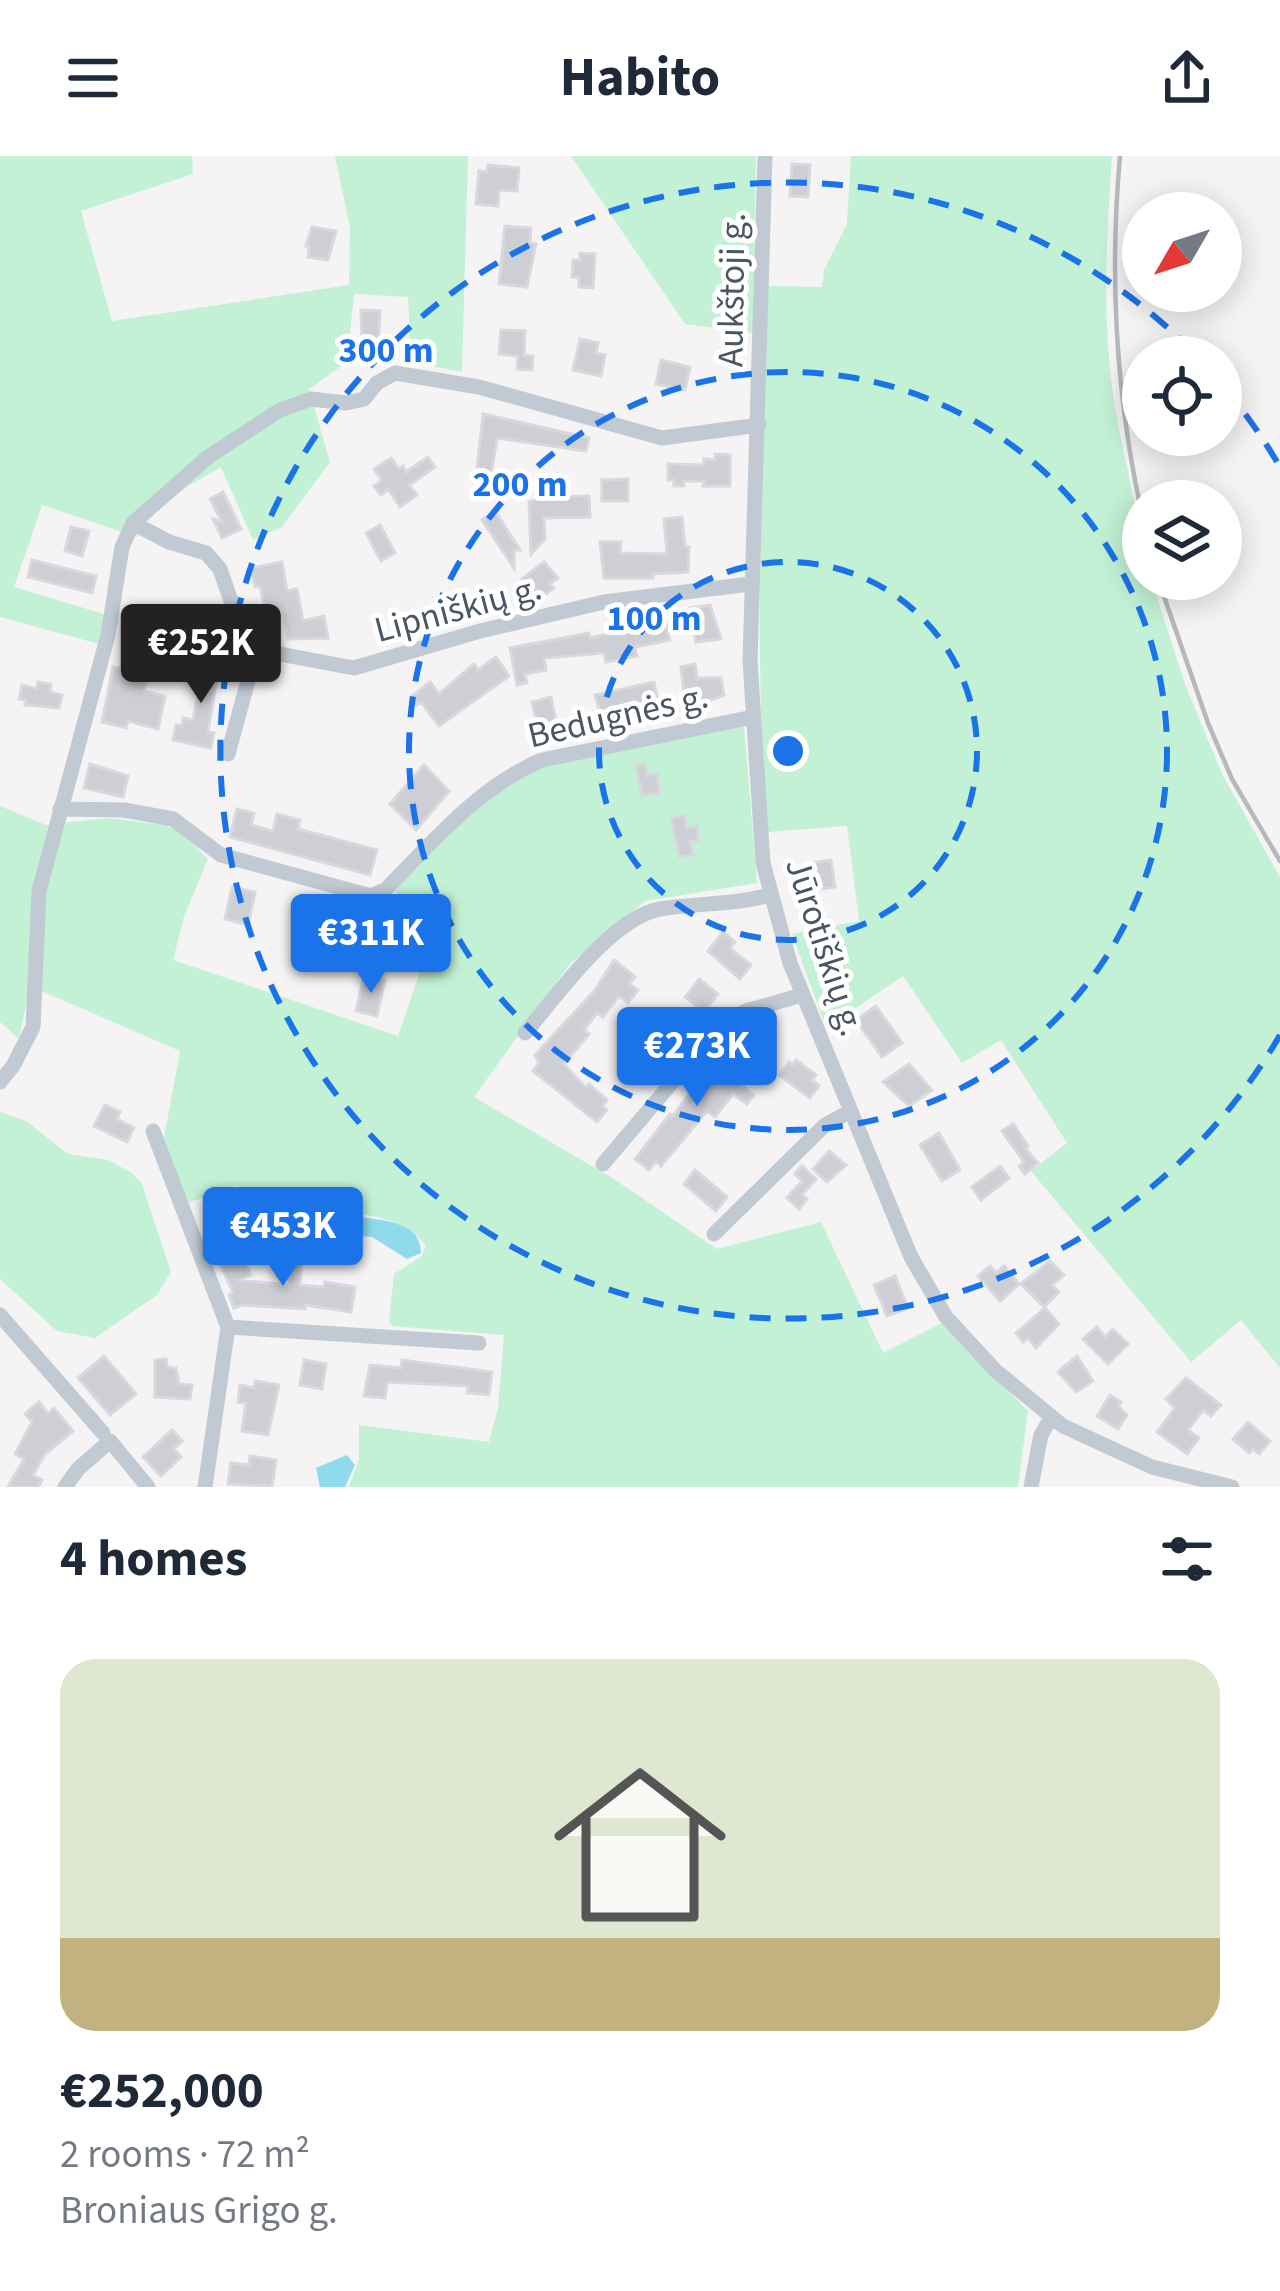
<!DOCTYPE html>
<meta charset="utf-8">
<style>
body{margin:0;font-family:"Source Sans 3",sans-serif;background:#f6f6f7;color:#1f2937;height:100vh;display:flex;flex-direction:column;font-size:45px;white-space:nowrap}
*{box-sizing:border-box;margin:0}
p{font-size:39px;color:#747a83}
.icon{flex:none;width:66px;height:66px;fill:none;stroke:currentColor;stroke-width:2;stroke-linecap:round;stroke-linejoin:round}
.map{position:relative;height:1331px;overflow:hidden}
.panel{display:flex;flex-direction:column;background:#fff;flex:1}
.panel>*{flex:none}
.needle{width:78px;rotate:231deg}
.buttons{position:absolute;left:1122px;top:36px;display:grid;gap:24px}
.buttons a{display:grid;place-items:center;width:120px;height:120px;border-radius:50%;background:#fff;box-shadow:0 6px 30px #0003;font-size:60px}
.price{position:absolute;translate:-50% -102px;padding:0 27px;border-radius:12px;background:#1a73e8;color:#fff;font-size:39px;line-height:78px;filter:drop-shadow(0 3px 6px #0008)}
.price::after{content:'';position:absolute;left:50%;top:72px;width:36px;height:27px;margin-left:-18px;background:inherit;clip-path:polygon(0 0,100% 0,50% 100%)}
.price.selected{background:#222;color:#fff}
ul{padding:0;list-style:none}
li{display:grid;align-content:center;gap:24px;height:636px;padding:0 60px}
li span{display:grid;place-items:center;height:372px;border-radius:36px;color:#555}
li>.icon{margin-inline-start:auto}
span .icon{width:216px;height:216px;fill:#fffc;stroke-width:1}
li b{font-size:51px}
h2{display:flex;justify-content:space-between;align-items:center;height:144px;padding:0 60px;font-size:51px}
header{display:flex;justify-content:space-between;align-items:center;height:156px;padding:0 60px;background:#fff;font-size:54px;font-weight:700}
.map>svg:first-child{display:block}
.green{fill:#c3f1d5}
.water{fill:#90daee}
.building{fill:#cdcfd5;stroke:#d7d9de;stroke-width:3}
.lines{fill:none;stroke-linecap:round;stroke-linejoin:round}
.minor{stroke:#c1cad2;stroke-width:15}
.rail{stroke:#b5b8bd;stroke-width:4.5}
.ring{fill:none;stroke:#1a73e8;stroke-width:6;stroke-dasharray:21 15}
.labels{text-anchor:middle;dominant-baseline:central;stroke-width:10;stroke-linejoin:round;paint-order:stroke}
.street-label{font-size:36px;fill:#4a5661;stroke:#fff}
.centre{fill:#1a73e8;stroke:#fff;stroke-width:6}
.ring-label{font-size:36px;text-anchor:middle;font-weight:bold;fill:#1a73e8;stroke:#fff;stroke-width:10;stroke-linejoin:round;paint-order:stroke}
</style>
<header><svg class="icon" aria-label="menu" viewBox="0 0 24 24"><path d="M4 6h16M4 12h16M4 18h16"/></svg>Habito<svg class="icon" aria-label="share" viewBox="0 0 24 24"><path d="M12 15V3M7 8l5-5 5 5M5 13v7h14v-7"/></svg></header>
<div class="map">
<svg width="1280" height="1331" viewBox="0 0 1280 1331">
<rect width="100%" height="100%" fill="#f5f3f3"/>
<path class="green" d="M0 0H192L193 18 81 55 112 165 349 129 350 72 335 0H468L462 216 411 206 408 141 354 138 347 206 309 233 330 306 282 371 253 384 221 311C189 330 153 347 137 381L42 349 14 431 107 459 99 488 0 461Z
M571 0H756L753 177 685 168Z
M851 0H1112C1107 77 1102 154 1112 231 1120 295 1143 360 1143 423H1151L1185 528 1222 618 1280 721V1212L1241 1164 1191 1206 1031 1015 1067 987 1001 884 962 907 903 820 826 872 792 778 859 765 847 670 767 676C754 493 761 313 766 130L822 131 824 114 847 68Z
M744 570 757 727 645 745 569 809 474 941 614 1023 717 1093 821 1066 883 1197 942 1167 1028 1255 1018 1331H349L359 1303V1269L489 1286 498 1252 504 1179 392 1170 389 1164 394 1118 422 1100 426 1089C400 1061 369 1058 333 1055L314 1070 236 1029 188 1047 163 988 180 895 30 830 19 883 0 866V650L46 669 107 662 165 669 183 677 208 703 184 760 173 804 398 880 436 769 395 735 472 655 529 614Z
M0 956 26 965 68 998 108 1004 132 1017 142 1028 171 1116 157 1139 95 1182 57 1175 0 1123Z"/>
<path class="water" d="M334 1058C359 1064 422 1058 421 1097L407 1103 372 1081 343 1078 331 1065Z
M347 1299 355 1309 345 1331H320L316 1312Z"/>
<path class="building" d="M792 8 810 9 808 41 790 40Z
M488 9 519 12 517 35 499 34 498 50 476 48 479 15 487 16Z
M505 70 531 72 530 87 536 88 527 131 499 128Z
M312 71 336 75 328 104 308 101 309 90H306Z
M580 97 595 98 593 132 579 131V121H572L573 104H580Z
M361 154 380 155 378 191 362 190Z
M501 174 525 175 524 199 533 200 532 214 517 213 518 200 499 198Z
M580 183 598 187 596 197 605 199 601 220 573 214Z
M661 204 690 211 685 234 656 228Z
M483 258 589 282 586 295 497 282 490 324 476 322Z
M715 298 730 299V330H703L704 325H684V330H674V324H668V308L704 309V303L715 304Z
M428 301 435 311 409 329 417 339 400 351 388 333 381 339 374 330 382 324 374 313 391 302 399 313 403 310 406 316Z
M628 323V345H602V324Z
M223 336 241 373 222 382 213 363 222 366 210 343Z
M589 340 590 361 544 362 545 383 531 398 529 346 543 341Z
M495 355 520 394H514V412L482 364Z
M682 361 685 391H689L688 416 653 418V422H604L600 386H621L620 397 667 398 664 363Z
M380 369 395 397 381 405 366 377Z
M71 371 89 375 82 400 65 395Z
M32 404 96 420 92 437 28 421Z
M282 406 287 435 297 433 303 465 324 460 328 482 288 483 282 454 266 457 260 430 255 431 251 412Z
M544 406 558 422 550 428 554 432 538 444 522 423Z
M150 449 163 453 156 478 134 472 139 454 148 456Z
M710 449 721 483 696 486 690 452Z
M666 465 670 484 635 491 637 500 606 506 604 497 544 502 546 514 525 518 527 527 517 529 510 492 589 477 590 482Z
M199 498 220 503 208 576 214 577 211 592 173 584 176 569 182 570 183 562 193 564 202 520 195 518Z
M496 501 509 520 439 570 421 546 417 549 411 541 430 526 439 538 474 508 478 514Z
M695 508 697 522H721L724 539 693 551 692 544 685 546 681 511Z
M113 511 148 519 144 535 165 540 158 573 128 565 126 572 102 566Z
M38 526 51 528 50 536 62 539 59 552 25 549 26 544 19 543 22 529 37 533Z
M654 526 659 550 613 558 615 568 604 570 595 539Z
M551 541 556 566 538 571 532 546Z
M90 608 128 620 123 641 84 632Z
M645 608 647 619 657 617 660 637 642 640 636 610Z
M424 609 449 635 416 674 390 648Z
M237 653 254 657 251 669 273 675 277 658 300 664 298 673 377 694 370 719 230 681Z
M685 659 687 672 697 670 699 684 690 686 693 699 679 701 671 662Z
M831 704 835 731 814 734 810 707Z
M232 731 255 736 248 769 225 763Z
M375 759 388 762 386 793 364 788 368 769 373 770Z
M723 776 735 786 730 792 751 809 740 823 708 795Z
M614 804 635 821 629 828 638 834 628 847 619 840 603 861 597 857 584 874 589 878 564 908 586 932 589 928 607 944 602 950 607 954 597 966 533 915 539 907 535 899 595 834Z
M364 820 385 824 377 860 356 855Z
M699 823 718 838 704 856 685 841Z
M876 850 902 887 882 901 856 864Z
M647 875 665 890 650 913 630 896Z
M731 896 751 912 739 927 754 939 747 948 733 938 715 961 707 955 661 1010 656 1005 649 1014 635 1003 670 958 673 960 702 919 709 924Z
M796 904 816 919 812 924 819 930 810 942 779 919 789 906 792 909Z
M909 908 932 934 909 950 883 926Z
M105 949 120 956 117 963 134 972 127 986 94 970Z
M1013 968 1028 990 1025 992 1038 1007 1025 1018 1019 1010 1024 1006 1002 975Z
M939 977 960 1014 942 1025 920 989Z
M829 995 846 1009 827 1026 813 1013Z
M802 1010 816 1023 802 1039 807 1043 799 1053 787 1042 802 1025 795 1018Z
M1000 1010 1009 1022 981 1044 972 1031Z
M695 1014 727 1041 716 1055 684 1028Z
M232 1043 242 1072 216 1081 207 1051Z
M232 1096 234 1102 242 1098 251 1119 240 1124 289 1129V1101L302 1102 300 1129 324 1131 325 1126 355 1131 351 1156 305 1149V1153L242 1149 234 1152 229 1139 233 1137 218 1102Z
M1050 1105 1064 1119 1052 1129 1059 1136 1044 1151 1021 1128Z
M990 1110 996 1117 1004 1110 1019 1128 1000 1145 978 1120Z
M895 1120 908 1152 887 1160 874 1129Z
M1045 1152 1059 1168 1036 1192 1028 1182 1023 1186 1016 1177Z
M1097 1171 1105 1181 1113 1173 1128 1188 1108 1208 1083 1183Z
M104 1200 136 1238 110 1259 78 1222Z
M1077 1200 1093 1225 1076 1236 1058 1216Z
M166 1203 167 1211 176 1212 179 1228 192 1229 190 1243 155 1241V1204Z
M304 1204 326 1208 322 1233 300 1229Z
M402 1204 492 1216 489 1239 467 1237 468 1230 387 1226 385 1242 364 1240 370 1209 401 1212Z
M1186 1222 1221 1249 1211 1260 1203 1254 1188 1274 1199 1282 1187 1298 1157 1276 1175 1252 1166 1243Z
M255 1225 279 1229 268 1279 242 1275 246 1247 238 1246 240 1229 254 1232Z
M1110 1239 1121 1246 1118 1250 1127 1259 1118 1273 1097 1260Z
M39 1246 48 1258 54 1252 73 1275 45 1298 33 1319 42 1324 38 1331H8L24 1303 15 1298 32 1266 25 1258Z
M1248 1266 1270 1285 1259 1298 1253 1293 1249 1297 1233 1283Z
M172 1274 182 1285 174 1293 181 1301 161 1320 143 1301Z
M250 1300 276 1304 272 1330 228 1328 231 1307 249 1309Z"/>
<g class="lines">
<path class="minor" d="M765 0 750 504 763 707 790 807 911 1101 946 1161 996 1215 1063 1270 1152 1311 1232 1331
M133 367 169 386 206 397 220 413 243 480 253 493 252 510 228 598
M253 493 354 512 480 475 604 446 750 428
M60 653 124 654 173 663 221 699 371 740 385 734C434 685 478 631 542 604L753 561
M525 877C556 841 611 762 660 753 697 747 734 749 770 739
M0 926 13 910 33 871 39 735 108 479 122 391 133 367 208 301 280 254 311 243 346 247 364 243 377 227 395 217 479 231 662 282 759 269
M153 975 228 1171 205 1331
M603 1008 720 870 746 855 802 839
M714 1078 825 969 851 955
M0 1159 103 1277
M228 1171 479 1187
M65 1331 78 1313 110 1285 148 1331
M1031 1331 1041 1279 1051 1262"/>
<path class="rail" d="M1120 0C1109 122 1116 243 1143 363
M1158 423 1208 567 1232 623 1280 705"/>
</g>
<g class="ring">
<circle cx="788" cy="595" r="189"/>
<circle cx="788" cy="595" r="379"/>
<path d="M1280 879A568 568 0 1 1 1197 200M1223 230A568 568 0 0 1 1280 311"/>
</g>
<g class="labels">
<g class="street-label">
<text transform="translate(732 134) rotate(-89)">Aukštoji g.</text>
<text transform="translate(458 453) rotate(-15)">Lipniškių g.</text>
<text transform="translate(618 560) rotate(-13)">Bedugnės g.</text>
<text transform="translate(825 791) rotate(72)">Jūrotiškių g.</text>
</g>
</g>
<circle cx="788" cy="595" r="18" class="centre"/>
<g class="ring-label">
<text x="386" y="206">300 m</text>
<text x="520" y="340">200 m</text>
<text x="654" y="474">100 m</text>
</g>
</svg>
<div class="buttons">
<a><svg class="needle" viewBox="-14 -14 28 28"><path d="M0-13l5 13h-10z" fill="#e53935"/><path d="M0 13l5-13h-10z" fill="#747a83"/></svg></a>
<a><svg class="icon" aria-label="locate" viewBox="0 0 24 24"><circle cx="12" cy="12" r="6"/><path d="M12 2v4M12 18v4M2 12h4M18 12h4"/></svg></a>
<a><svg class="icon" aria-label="layers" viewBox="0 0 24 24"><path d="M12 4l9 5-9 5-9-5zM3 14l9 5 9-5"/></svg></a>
</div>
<b class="price selected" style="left:201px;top:550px">€252K</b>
<b class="price" style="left:371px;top:840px">€311K</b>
<b class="price" style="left:697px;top:953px">€273K</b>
<b class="price" style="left:283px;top:1133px">€453K</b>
</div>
<section class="panel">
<h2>4 homes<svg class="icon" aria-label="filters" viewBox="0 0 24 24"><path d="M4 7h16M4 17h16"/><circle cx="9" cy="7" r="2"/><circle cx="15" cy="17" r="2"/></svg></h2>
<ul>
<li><span style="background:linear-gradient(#dfe7d0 75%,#c2b280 0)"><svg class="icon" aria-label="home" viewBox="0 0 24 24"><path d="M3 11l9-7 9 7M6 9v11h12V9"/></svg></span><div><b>€252,000</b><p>2 rooms · 72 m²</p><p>Broniaus Grigo g.</p></div></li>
</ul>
</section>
